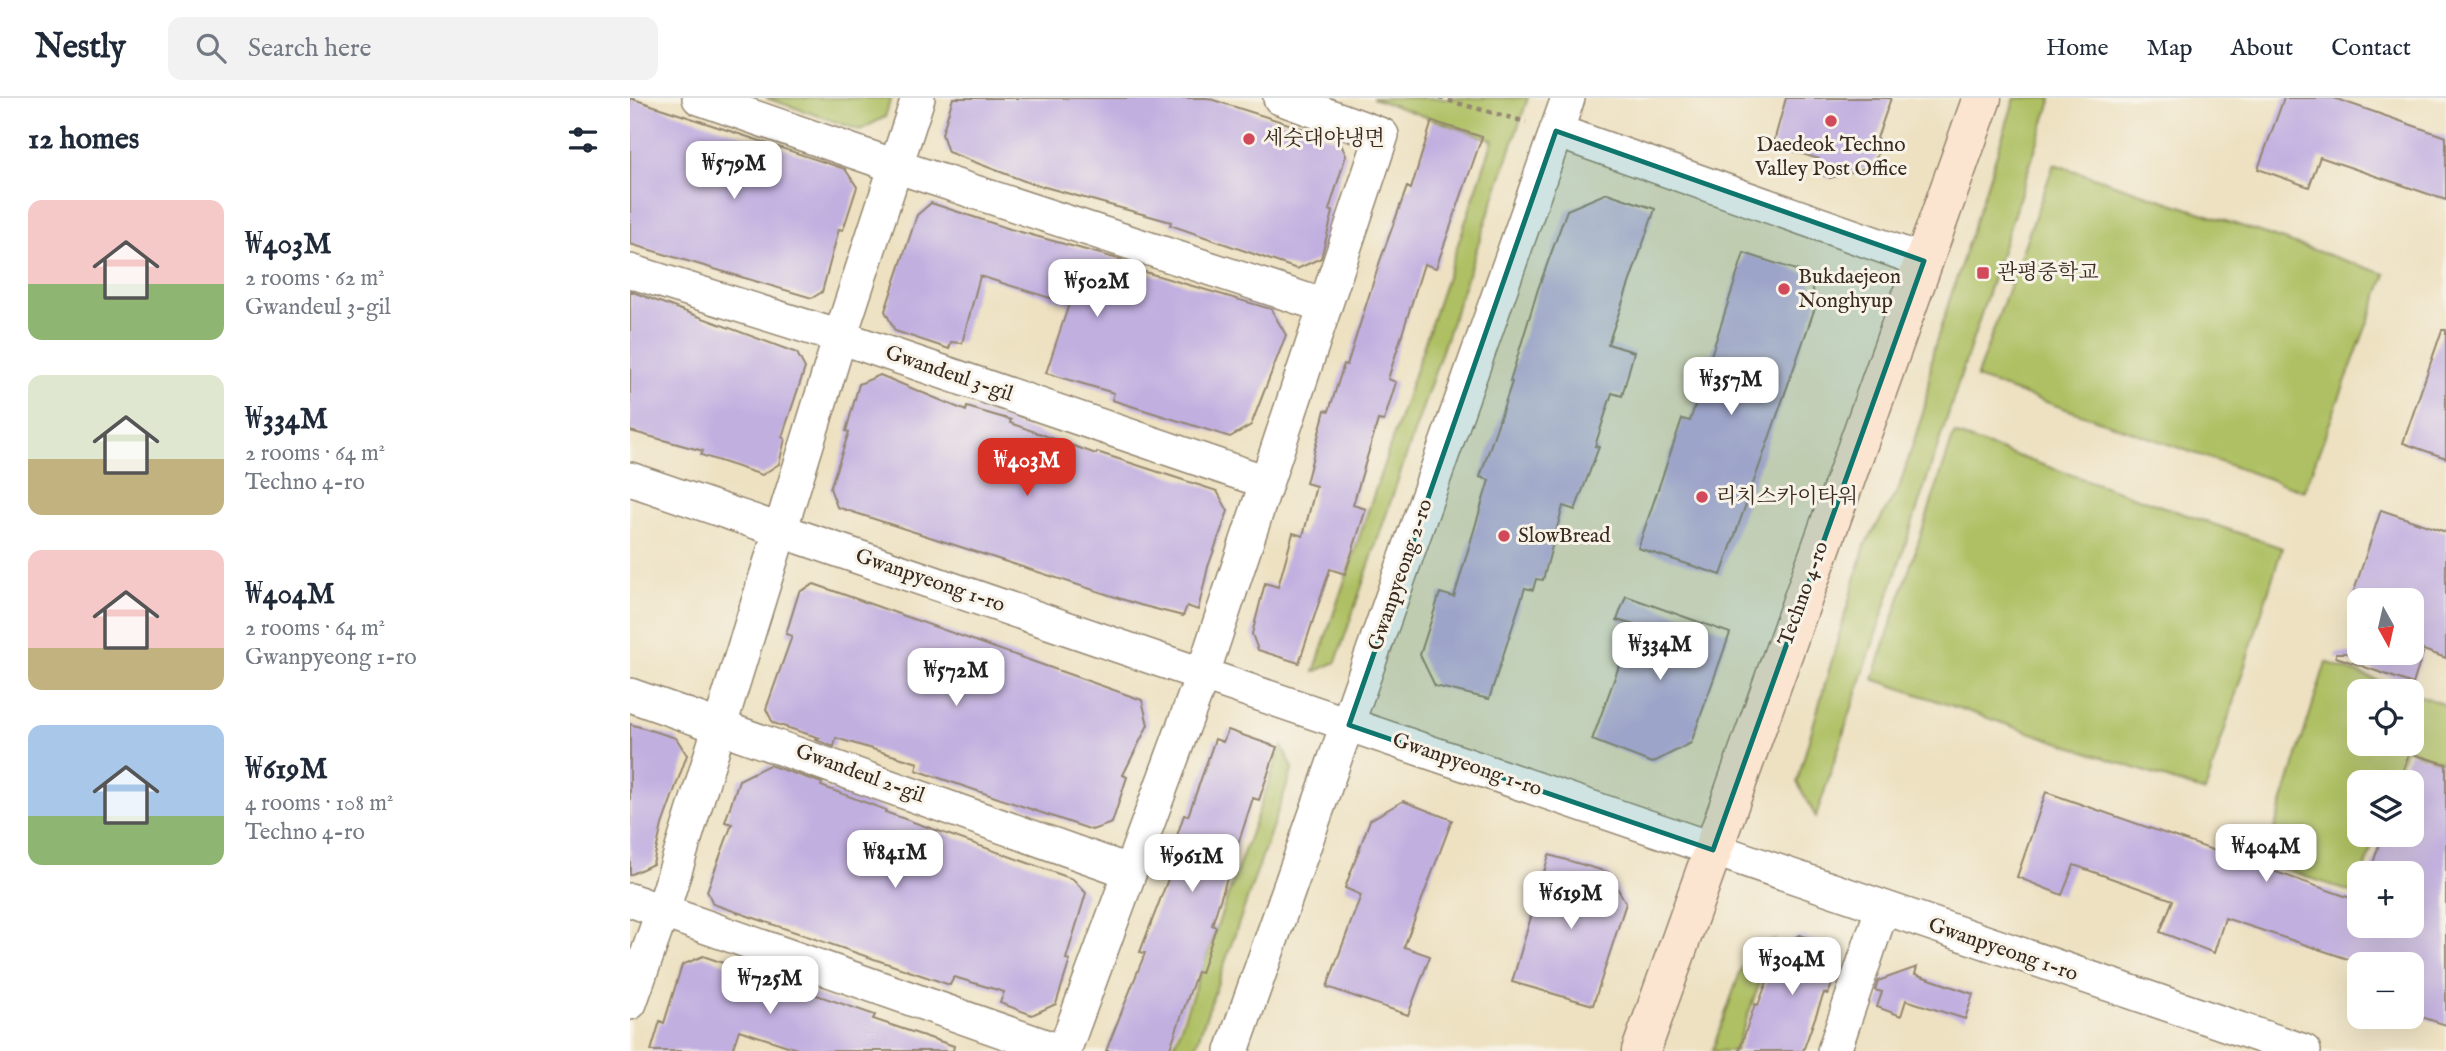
<!DOCTYPE html>
<meta charset="utf-8">
<style>
body{margin:0;font-family:"IM FELL English","Noto Serif KR",serif;background:#f2f2f3;color:#1f2937;height:100vh;display:flex;flex-direction:column;font-size:26px;white-space:nowrap}
*{box-sizing:border-box;margin:0}
p{font-size:23px;color:#747a83}
.icon{flex:none;width:38px;height:38px;fill:none;stroke:currentColor;stroke-width:2;stroke-linecap:round;stroke-linejoin:round}
.map{position:relative;flex:1;overflow:hidden}
.panel{display:flex;flex-direction:column;background:#fff;width:630px}
.panel>*{flex:none}
.needle{width:46px;rotate:172deg}
.tools{position:absolute;left:1717px;top:490px;display:grid;gap:14px}
.tools a{display:grid;place-items:center;width:77px;height:77px;border-radius:14px;background:#fff;box-shadow:0 7px 28px #0002;font-size:35px}
.price{position:absolute;translate:-50% -60px;padding:0 16px;border-radius:14px;background:#fff;color:#222;font-size:23px;line-height:46px;filter:drop-shadow(0 2px 4px #0008)}
.price::after{content:'';position:absolute;left:50%;top:42px;width:21px;height:16px;margin-left:-10px;background:inherit;clip-path:polygon(0 0,100% 0,50% 100%)}
.price.selected{background:#d93025;color:#fff}
ul{padding:0;list-style:none}
li{display:flex;align-items:center;gap:21px;height:175px;padding:0 28px}
li span{display:grid;place-items:center;flex:none;width:196px;height:140px;border-radius:14px;color:#555}
li>.icon{margin-inline-start:auto}
span .icon{width:84px;height:84px;fill:#fffc;stroke-width:1}
li b{font-size:30px}
h2{display:flex;justify-content:space-between;align-items:center;height:84px;padding:0 28px;font-size:30px}
header{display:flex;align-items:center;gap:42px;box-sizing:border-box;height:98px;padding:0 35px;background:#fff;border-bottom:2px solid #e0e1e3}
header strong{font-size:33px}
nav{display:flex;gap:38px;margin-inline-start:auto;font-size:24px}
.search{width:490px;height:63px;background:#f2f2f3;display:flex;align-items:center;gap:18px;box-sizing:border-box;padding:0 24px;border-radius:14px;color:#747a83;font-size:26px}
main{display:flex;flex:1;min-height:0}
.map>svg:first-child{display:block}
.green{fill:#aec063;stroke:#747540;stroke-width:2}
.building{fill:#c1afe0}
.lines{fill:none;stroke-linecap:round;stroke-linejoin:round}
.minor-casing{stroke:#948670;stroke-width:36}
.secondary-casing{stroke:#948670;stroke-width:41}
.path{stroke:#948670;stroke-width:4.5;stroke-dasharray:5 5;stroke-linecap:butt}
.minor{stroke:#fff;stroke-width:33}
.secondary{stroke:#fce5d0;stroke-width:38}
.marked{fill:#0f766e;fill-opacity:0.2;stroke:#0f766e;stroke-width:5;stroke-linejoin:round}
.poi-dot{fill:#d1495b;stroke:#f7f3e8;stroke-width:2.5}
.labels{text-anchor:middle;dominant-baseline:central;stroke-width:6;stroke-linejoin:round;paint-order:stroke}
.poi-label{font-size:21px;fill:#3b2a1e;stroke:#f7f3e8;text-anchor:start}
.street-label{font-size:21px;fill:#3b2a1e;stroke:#f7f3e8}
</style>
<header>
<strong>Nestly</strong>
<div class="search"><svg class="icon" aria-label="search" viewBox="0 0 24 24"><circle cx="10" cy="10" r="6"/><path d="M15 15l6 6"/></svg>Search here</div>
<nav><a>Home</a><a>Map</a><a>About</a><a>Contact</a></nav>
</header>
<main>
<section class="panel">
<h2>12 homes<svg class="icon" aria-label="filters" viewBox="0 0 24 24"><path d="M4 7h16M4 17h16"/><circle cx="9" cy="7" r="2"/><circle cx="15" cy="17" r="2"/></svg></h2>
<ul>
<li><span style="background:linear-gradient(#f6c9c9 60%,#8fb573 0)"><svg class="icon" aria-label="home" viewBox="0 0 24 24"><path d="M3 11l9-7 9 7M6 9v11h12V9"/></svg></span><div><b>₩403M</b><p>2 rooms · 62 m²</p><p>Gwandeul 3-gil</p></div></li>
<li><span style="background:linear-gradient(#dfe7d0 60%,#c2b280 0)"><svg class="icon" aria-label="home" viewBox="0 0 24 24"><path d="M3 11l9-7 9 7M6 9v11h12V9"/></svg></span><div><b>₩334M</b><p>2 rooms · 64 m²</p><p>Techno 4-ro</p></div></li>
<li><span style="background:linear-gradient(#f6c9c9 70%,#c2b280 0)"><svg class="icon" aria-label="home" viewBox="0 0 24 24"><path d="M3 11l9-7 9 7M6 9v11h12V9"/></svg></span><div><b>₩404M</b><p>2 rooms · 64 m²</p><p>Gwanpyeong 1-ro</p></div></li>
<li><span style="background:linear-gradient(#a9c7e8 65%,#8fb573 0)"><svg class="icon" aria-label="home" viewBox="0 0 24 24"><path d="M3 11l9-7 9 7M6 9v11h12V9"/></svg></span><div><b>₩619M</b><p>4 rooms · 108 m²</p><p>Techno 4-ro</p></div></li>
</ul>
</section>
<div class="map">
<svg width="1816" height="953" viewBox="0 0 1816 953">
<rect width="100%" height="100%" fill="#f7f3e8"/>
<filter id="ink" filterUnits="userSpaceOnUse"><feTurbulence type="fractalNoise" baseFrequency=".0143" numOctaves="2"/><feDisplacementMap in="SourceGraphic" scale="14" xChannelSelector="R" yChannelSelector="G"/><feConvolveMatrix kernelMatrix="1 2 1 2 8 2 1 2 1" color-interpolation-filters="sRGB"/></filter>
<filter id="wash" filterUnits="userSpaceOnUse"><feTurbulence type="fractalNoise" baseFrequency=".00686" numOctaves="4" result="noise"/><feDisplacementMap in="SourceGraphic" scale="28" xChannelSelector="R" yChannelSelector="G"/><feGaussianBlur stdDeviation="1.57" result="paint"/><feColorMatrix in="noise" values="0 0 0 0 0 0 0 0 0 0 0 0 0 0 0 0 0 1.4 0 .05"/><feComposite in="paint" operator="in"/></filter>
<g filter="url(#wash)">
<rect width="100%" height="100%" fill="#ede1c1"/>
<path class="green" d="M136 0H261L255 19 230 32Z
M742 0H898L706 564 684 574 863 42Z
M1385 0H1422L1186 719 1167 684 1235 447 1269 390 1295 308 1303 253Z
M1424 66 1756 176 1674 393 1346 280Z
M1324 336 1652 450 1575 694 1243 581Z
M1696 564 1778 593H1729V646H1782V595L1816 607V665L1775 651 1764 684H1729V737H1746L1733 775H1729L1726 796 1634 764Z
M652 648 663 670 564 953H542Z
M1145 842 1105 953H1082L1118 852Z"/>
<g id="blocks">
<path class="building" d="M0 0 215 71 227 89 213 132 209 131 192 194 182 200 0 146Z
M323 0H577L709 42 716 57 699 112 703 114 691 160 667 171 540 127 541 124 397 84 318 54 312 36Z
M1156 0H1261L1246 43 1253 44 1246 60 1236 70 1200 80 1184 73 1189 61 1143 47Z
M1654 0H1704L1816 39V102L1690 59 1679 89 1628 71Z
M802 23 852 39 806 170 794 166 758 281 766 284 754 323 748 322 723 407 736 411 715 476 700 471 669 565 628 552 622 536 635 485 648 489 663 435 673 438 686 388 676 385 695 312 699 313 714 266 717 267 750 163 777 89 781 91Z
M977 95 1025 111 978 246 1004 254 992 298 982 295 965 348 969 349 945 412 933 408 913 482 906 481 903 492 895 490 859 601 805 588 790 557 810 495 824 499 859 382 850 379 882 284 880 283 908 191 937 112Z
M301 105 380 131 492 162 491 167 641 211 656 237 621 327 600 339 482 302 484 295 416 275 439 206 350 178 332 245 321 244 319 251 265 233 255 213 287 117Z
M1114 155 1178 176 1187 204 1091 477 1008 450 1052 321 1060 323Z
M0 193 167 255 175 270 152 339 155 341 149 366 132 377 71 357 73 353 0 333Z
M1812 232H1816V360L1773 345Z
M250 277 336 313 337 309 381 322 380 325 466 356 467 354 587 393 598 413 578 469 568 512 557 508 553 518 510 507 207 409 200 390 219 334 216 333 229 286Z
M1751 412 1816 434V560L1782 548V502H1721Z
M184 486 512 602 518 627 493 677 497 679 482 725 462 732 286 672 288 665 206 640 204 649 186 642 190 640 143 625 136 611 162 538 156 536 169 494Z
M996 498 1100 535 1061 645 1022 665 962 642 1004 527 987 522Z
M1706 555H1793L1783 586 1706 559Z
M0 626 46 640 57 657 32 727 23 766 0 777Z
M598 632 647 649 629 702 623 700 582 827 586 829 571 875 567 874 539 953H476L515 855 510 854 538 781 533 779 554 717 558 718 585 641 593 644Z
M1779 655 1816 666V927L1782 916V866H1733L1595 820 1584 855 1530 834 1543 802 1444 767 1432 797 1387 779 1416 694 1729 803V828H1782V775H1740L1752 737H1782V684H1769Z
M139 667 192 685 191 688 256 712 255 714 443 781 456 795 436 861 440 862 426 906 402 917 370 905 374 894 324 879 320 887 83 806 77 793 102 726 95 724 109 682Z
M773 703 822 722 774 849 800 858 778 917 697 889 731 797 715 790 740 722Z
M919 757 978 774 996 805 963 907 882 884Z
M1170 837 1203 849 1211 864 1198 896 1194 895 1173 953H1109L1125 906 1128 907 1152 845Z
M73 858 245 917 243 921 324 948 323 953H173L109 932 102 953H21L30 923 34 925 52 867Z
M1287 869 1285 876 1343 896 1335 921 1276 902 1271 918 1247 909 1252 894 1245 892 1248 883Z"/>
</g>
</g>
<g filter="url(#ink)">
<use href="#blocks" fill-opacity="0" stroke="#948670" stroke-width="2"/>
<g class="lines">
<g class="minor-casing">
<path id="minor" d="M69 0 265 68 695 208
M926 33 1294 163
M0 173 210 239 636 384
M0 381 1674 953
M0 597 498 773
M0 802 429 953
M0 905 33 812 210 239 288 0
M434 953 572 578 752 37 650 0
M602 953 938 0
M1204 953 1252 811"/>
</g>
<g class="secondary-casing">
<path id="secondary" d="M1011 953 1352 0"/>
</g>
<path class="path" d="M809 0 896 24"/>
<use href="#minor" class="minor"/>
<use href="#secondary" class="secondary"/>
</g>
</g>
<path class="marked" d="M926 33 1294 163 1083 752 719 627Z"/>
<g class="poi-dot">
<circle cx="1201" cy="23" r="7"/>
<circle cx="619" cy="41" r="7"/>
<rect x="1346" y="168" width="14" height="14" rx="3.5"/>
<circle cx="1154" cy="191" r="7"/>
<circle cx="1072" cy="399" r="7"/>
<circle cx="874" cy="438" r="7"/>
</g>
<g class="labels">
<g class="poi-label">
<text x="633" y="41">세숫대야냉면</text>
<text x="1201" y="47" text-anchor="middle">Daedeok Techno<tspan x="1201" dy="24">Valley Post Office</tspan></text>
<text x="1367" y="175">관평중학교</text>
<text x="1168" y="179">Bukdaejeon<tspan x="1168" dy="24">Nonghyup</tspan></text>
<text x="1086" y="399">리치스카이타워</text>
<text x="888" y="438">SlowBread</text>
</g>
<g class="street-label">
<text transform="translate(319 276) rotate(19)">Gwandeul 3-gil</text>
<text transform="translate(771 477) rotate(-71)">Gwanpyeong 2-ro</text>
<text transform="translate(300 483) rotate(19)">Gwanpyeong 1-ro</text>
<text transform="translate(1174 496) rotate(-70)">Techno 4-ro</text>
<text transform="translate(837 667) rotate(19)">Gwanpyeong 1-ro</text>
<text transform="translate(230 676) rotate(20)">Gwandeul 2-gil</text>
<text transform="translate(1373 852) rotate(19)">Gwanpyeong 1-ro</text>
</g>
</g>
</svg>
<div class="tools">
<a><svg class="needle" viewBox="-14 -14 28 28"><path d="M0-13l5 13h-10z" fill="#e53935"/><path d="M0 13l5-13h-10z" fill="#747a83"/></svg></a>
<a><svg class="icon" aria-label="locate" viewBox="0 0 24 24"><circle cx="12" cy="12" r="6"/><path d="M12 2v4M12 18v4M2 12h4M18 12h4"/></svg></a>
<a><svg class="icon" aria-label="layers" viewBox="0 0 24 24"><path d="M12 4l9 5-9 5-9-5zM3 14l9 5 9-5"/></svg></a>
<a>+</a>
<a>−</a>
</div>
<b class="price" style="left:104px;top:103px">₩579M</b>
<b class="price" style="left:467px;top:221px">₩502M</b>
<b class="price" style="left:1101px;top:319px">₩357M</b>
<b class="price selected" style="left:397px;top:400px">₩403M</b>
<b class="price" style="left:1030px;top:584px">₩334M</b>
<b class="price" style="left:326px;top:610px">₩572M</b>
<b class="price" style="left:1636px;top:786px">₩404M</b>
<b class="price" style="left:265px;top:792px">₩841M</b>
<b class="price" style="left:562px;top:796px">₩961M</b>
<b class="price" style="left:941px;top:833px">₩619M</b>
<b class="price" style="left:1162px;top:899px">₩304M</b>
<b class="price" style="left:140px;top:918px">₩725M</b>
</div>
</main>
